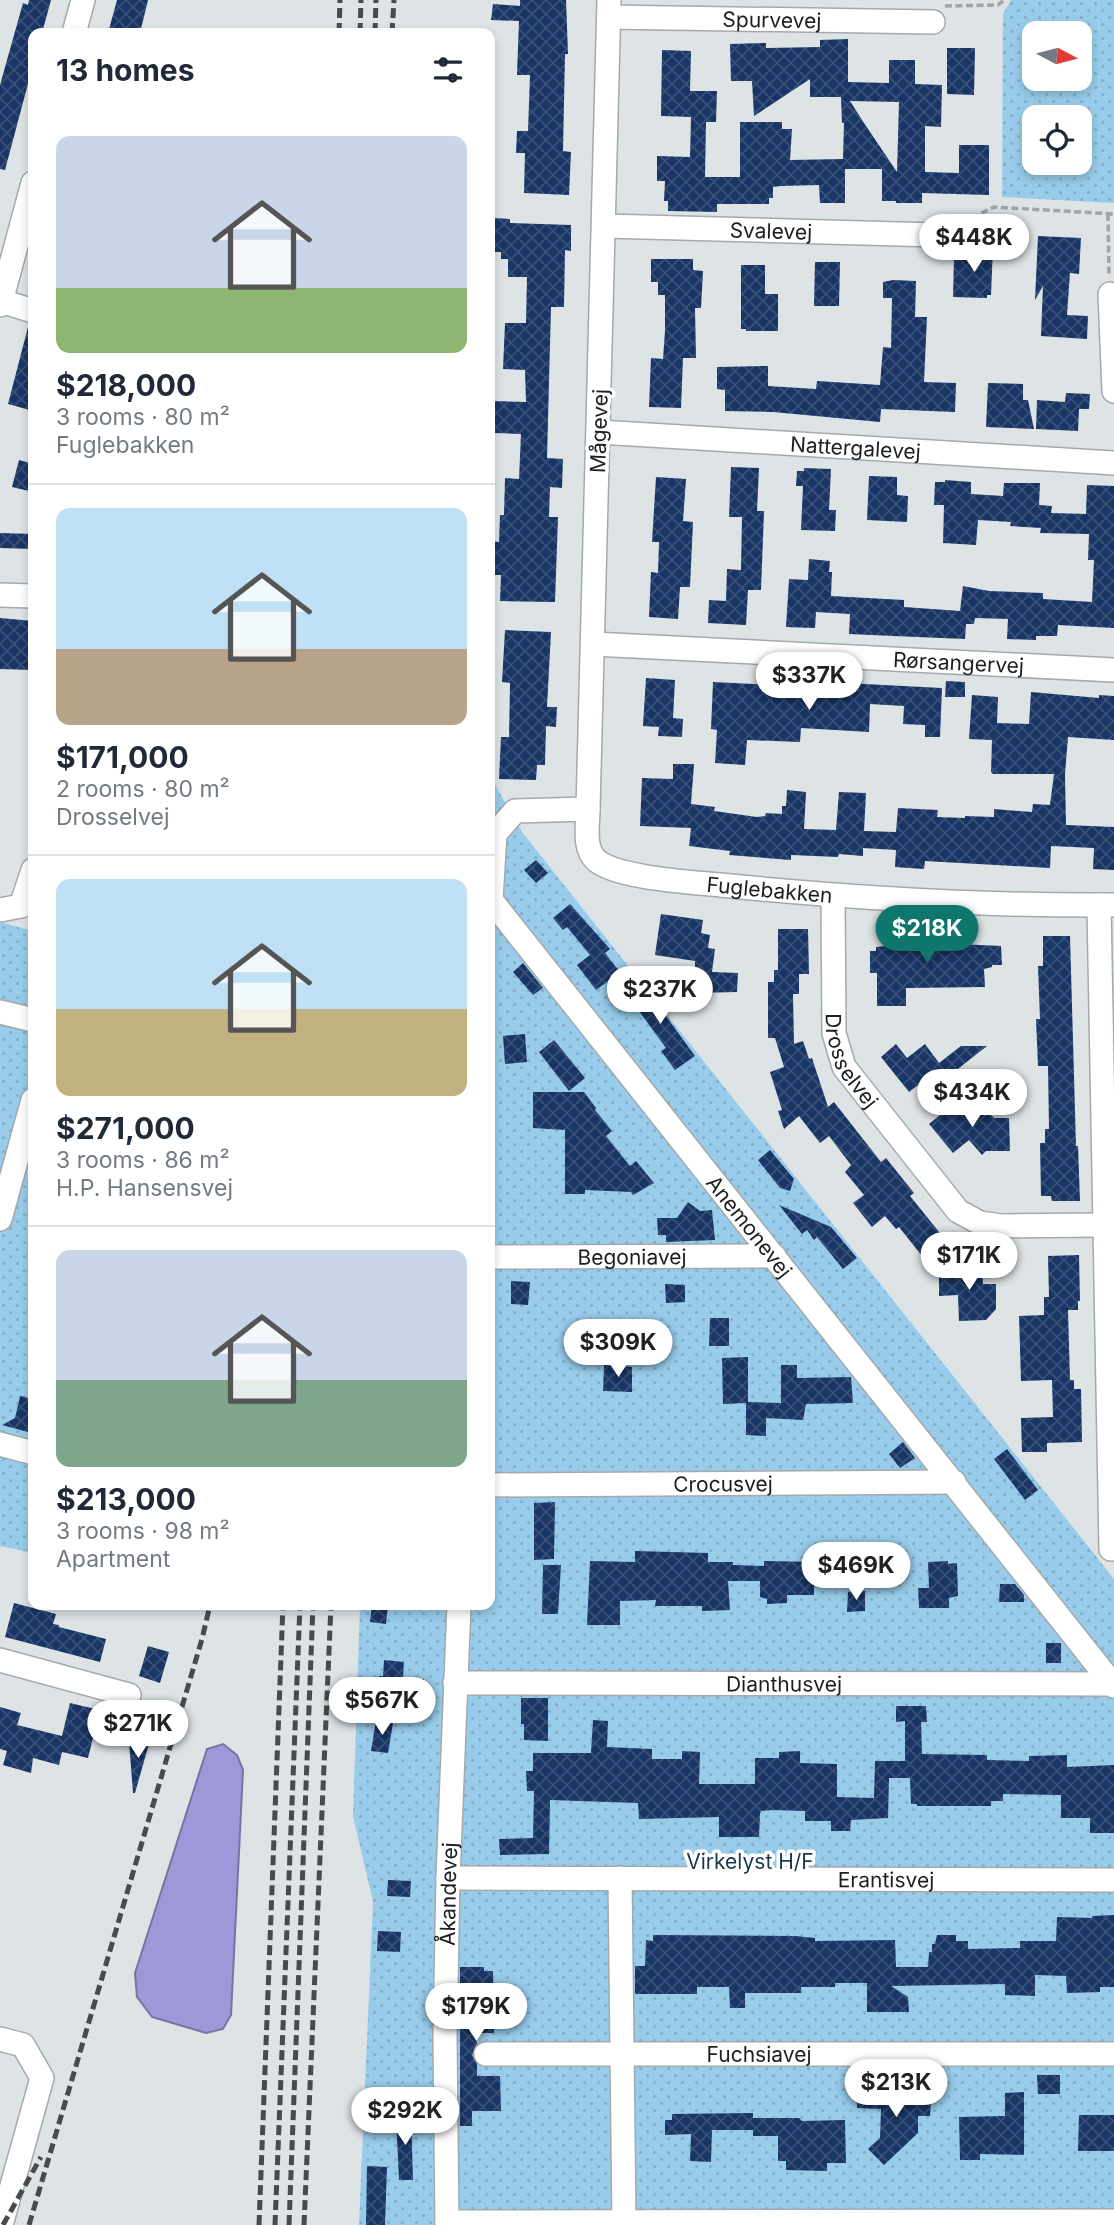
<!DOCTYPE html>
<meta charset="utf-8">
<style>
body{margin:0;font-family:Inter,sans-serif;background:#f6f6f7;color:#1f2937;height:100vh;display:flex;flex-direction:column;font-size:26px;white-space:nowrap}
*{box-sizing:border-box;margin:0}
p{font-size:23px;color:#747a83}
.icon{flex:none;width:38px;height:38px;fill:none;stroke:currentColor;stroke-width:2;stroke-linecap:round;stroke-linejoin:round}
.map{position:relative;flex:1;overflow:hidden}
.panel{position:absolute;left:28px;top:28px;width:467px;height:1582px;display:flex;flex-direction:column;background:#fff;border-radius:14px;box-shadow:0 4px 10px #0003}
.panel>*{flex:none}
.needle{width:46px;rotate:97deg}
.buttons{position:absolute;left:1022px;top:21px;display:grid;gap:14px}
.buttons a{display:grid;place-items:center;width:70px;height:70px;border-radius:14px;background:#fff;box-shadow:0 4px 10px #0003;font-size:35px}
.price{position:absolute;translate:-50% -60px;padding:0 16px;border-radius:24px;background:#fff;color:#222;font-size:23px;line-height:46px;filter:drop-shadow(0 2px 4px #0008)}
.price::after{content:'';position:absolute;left:50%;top:42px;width:21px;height:16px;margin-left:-10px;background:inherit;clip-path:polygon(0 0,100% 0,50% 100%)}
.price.selected{background:#0f766e;color:#fff}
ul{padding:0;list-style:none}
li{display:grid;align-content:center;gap:14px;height:371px;padding:0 28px}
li+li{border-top:2px solid #e0e1e3}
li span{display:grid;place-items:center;height:217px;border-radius:14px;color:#555}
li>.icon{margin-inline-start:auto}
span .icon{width:126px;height:126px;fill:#fffc;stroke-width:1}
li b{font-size:30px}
h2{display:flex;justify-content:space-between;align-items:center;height:84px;padding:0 28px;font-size:30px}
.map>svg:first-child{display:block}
.park{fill:url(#park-dots);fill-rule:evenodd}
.water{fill:#9d99d9;stroke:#7674a1;stroke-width:2}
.building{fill:url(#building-cross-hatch);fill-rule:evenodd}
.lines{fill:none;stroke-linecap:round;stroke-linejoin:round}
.minor-casing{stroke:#a4a9ab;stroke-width:26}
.path{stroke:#a0a4a6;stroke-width:3.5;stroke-dasharray:7 3.5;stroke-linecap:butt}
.minor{stroke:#fff;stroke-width:23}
.rail{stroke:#484b4c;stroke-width:5;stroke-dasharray:10 5;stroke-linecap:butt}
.labels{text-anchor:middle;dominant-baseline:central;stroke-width:7;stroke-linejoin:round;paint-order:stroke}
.street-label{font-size:21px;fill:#1c1e1f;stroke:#fff}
.park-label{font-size:21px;fill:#193a4b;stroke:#fff}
</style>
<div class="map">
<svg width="1114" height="2225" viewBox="0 0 1114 2225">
<defs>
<pattern id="park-dots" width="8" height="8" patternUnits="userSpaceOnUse" patternTransform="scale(1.75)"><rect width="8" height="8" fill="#98ccea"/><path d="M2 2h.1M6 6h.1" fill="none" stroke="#82afc8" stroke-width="1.8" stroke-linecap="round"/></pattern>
<pattern id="building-cross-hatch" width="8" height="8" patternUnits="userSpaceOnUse" patternTransform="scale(1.75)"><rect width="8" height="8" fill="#183566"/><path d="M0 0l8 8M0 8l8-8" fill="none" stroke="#395077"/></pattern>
</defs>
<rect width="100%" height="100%" fill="#dee3e5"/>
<path class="park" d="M1011 0H1114V203L1002 197 1003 14ZM1034 33H1080V79H1034ZM1034 117H1080V163H1034Z
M490 776 522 832 1114 1579V2225H359L373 1902 353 1816 360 1605H490Z
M0 922 33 931V1553L0 1546Z"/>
<path class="water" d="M223 1744 237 1755 243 1770 231 2015 223 2029 206 2033 152 2017 137 1997 135 1973 207 1749Z"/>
<path class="building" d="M29 0H51L42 33H33V65L5 170 0 169V85L23 3 28 5Z
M117 0H148L140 33H108Z
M520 0H566L568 54H565L563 151 571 152 569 195 524 193 525 153H516L517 131H528L530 75H517L519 21 491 20 493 4 520 6Z
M848 39V82L889 83V60H915V84L942 85 941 127 925 126V172L959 173V145H989V195L922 193V203H896V201H882V169H845V203H820L819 185 781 186 773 187V198H769V204H717V212L668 211V201H664L665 181H657V156L690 157 691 117 661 116 662 50 691 51 690 91H717L716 122H706L705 177H740V122H782V129H792L790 160 843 159 844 123H842L841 97H810V79L754 116 752 81H731L730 44 766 43V48L820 47V40ZM850 101 899 102 897 172 864 123Z
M947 48H975L974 95 947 94Z
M494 218 510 219V223L571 225V251L565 250 564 307H551L547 458 563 459 562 488 550 487 549 517H558L555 602 500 601 501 575H490V541L499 542 500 515H504L505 478 519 479 521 434 494 433V426H490V401L526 402 525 370 503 369 505 323H526L527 277H508V259H501V252H492Z
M1038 236 1081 238 1079 274 1070 273 1067 315 1088 316 1087 339 1041 336 1043 286 1035 300Z
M968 247H993L991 295H987V298L953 297 954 258H968Z
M651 259H693V270L703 271 701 308H695L696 358H683L681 408 649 407 651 358 663 359 665 331V295H658V282H651Z
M815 262H840L839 306H814Z
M741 265H765V294H778V331H746V329H741Z
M893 280 916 281 915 317H927L924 382 956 383 955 412 881 409 880 422 773 412 725 411V390L717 389V367L768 366V386L816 389 817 381 880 385 883 347 891 348 892 298H883V282Z
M28 327H33V411L8 404Z
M988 383 1023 384V400H1028L1034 429 986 427Z
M1066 393 1090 394 1089 409H1079L1078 431 1036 429 1037 400 1065 402Z
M19 460 33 464V492L12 487Z
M731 467 759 468 757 511H764L761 590H748L746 625 708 623 709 600 726 601 727 569 741 570 742 517H729Z
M804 468 831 469 829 510H836L835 531 801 530 803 486H796L797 471H804Z
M869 476 897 477V495L908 496 907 522 867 520Z
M656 477 686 479 683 521 693 522 690 587H680L678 619 649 617 651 572 658 573 659 542H652Z
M945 480 971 482V494L1003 496 1004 483H1040L1039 505 1052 506 1051 513 1086 514 1087 485 1114 486V628L1058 625 1057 636H1036V640L1007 639 1008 619 975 618 974 624H966L965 639 894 636 849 634 850 614 816 612 815 628 786 627 789 579 808 580 809 559 830 561 829 572H832L831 596 904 600V607L960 611 963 586 989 591 1043 593V599L1092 602 1094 560H1088L1089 534 1040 533 1041 528 1010 526 1011 522 978 520 976 545 943 543 944 505H934L935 482H945Z
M0 533 33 534V549L0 548Z
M0 618 33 621 32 670 0 669Z
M505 630 551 632 547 707H557L556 727 546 726 545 765H537L536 780 499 779 501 737H509L510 683 502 682Z
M646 678 675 680 673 718 683 719 682 737 658 736 659 727 643 726Z
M946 681 965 682V697H945Z
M713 682 814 687 815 683 845 685V683L942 688 940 737H925V725L903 724 904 706 870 704 869 732 801 728 800 742 747 740 745 765 715 763 717 730 711 729Z
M1031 692 1099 698V695L1114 696V740L1068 737 1065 774 1066 825 1114 827V870L1093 869 1094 848 1051 846 1050 868 925 861 924 869 895 867 896 850 863 848V856L839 854 838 857 791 855V860L729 855 730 851 689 846 691 828 640 826 642 778 673 779V764H694L691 804 715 807 714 811 757 817 765 816 766 813 782 814V806H786L787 790 806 792 804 829 836 830 839 792 866 793 864 831 896 832 898 808 938 810 937 817 965 818V816L994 817V809L1032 812 1033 804 1050 805 1054 774H993L991 772 992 740 969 739 972 695 998 697 997 723 1029 724Z
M536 860 548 873 536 883 524 870Z
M570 904 610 949 605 953 620 972 596 990 577 965 590 955 567 927 563 930 553 918Z
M661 914 703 920 701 933 710 935 708 948 715 949 712 972 738 973 737 992 695 993V961L655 955Z
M886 924H905V941H958V944L1001 946 1002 965H992V967L984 969 985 987 906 988V1006H877V973H870V951H876V947L886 946Z
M778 929H808L809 974H799V994H793L794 1044 803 1041 809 1059 812 1058 828 1107 834 1102 881 1162 886 1158 914 1193 910 1196 948 1243 926 1261 899 1227 896 1229 885 1216 872 1227 853 1203 864 1195 845 1172 851 1165 829 1136 820 1143 799 1116 784 1129 778 1111 782 1110 770 1072 784 1067 775 1038H768V982H774V970H778Z
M1043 936H1070L1076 1146H1078L1080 1201H1052L1051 1196H1041L1040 1143H1045V1129H1049L1048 1066H1038L1036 1019H1040L1038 966H1043Z
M523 963 543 988 533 995 513 972Z
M635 980 649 998 650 994 695 1056 675 1070 661 1051 666 1048 623 989Z
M525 1034 527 1062 505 1064 503 1036Z
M554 1040 585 1078 569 1091 539 1052Z
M896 1044 907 1058 925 1044 939 1063 961 1046H987L940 1083 933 1074 909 1092 881 1057Z
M533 1092H584L596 1108 595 1110 612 1131 606 1136 630 1166 636 1161 654 1183 633 1195 631 1192 585 1190V1194H565V1130L533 1128Z
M959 1100 966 1107 968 1105 972 1109 976 1105 985 1116 989 1113 994 1118H1009L1010 1151H986L982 1155 969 1140 953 1153 929 1124Z
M770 1150 794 1179 790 1191 780 1188 758 1160Z
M688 1202 700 1211 712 1210 715 1240 666 1242V1235H658L657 1218H677Z
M779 1205 831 1227 857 1258 843 1269 817 1237 814 1240 807 1230 802 1234Z
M1079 1255 1080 1301H1078V1310H1068L1070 1380H1074V1389H1081L1082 1442 1047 1443V1452H1022L1021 1418 1053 1417 1052 1380 1021 1381 1019 1316 1044 1315V1297H1049L1048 1256Z
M939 1267H982L983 1284H996V1309L986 1320 959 1321 958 1295 939 1296Z
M511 1281 530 1282 528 1305 511 1304Z
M665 1284 685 1285V1302L666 1303Z
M710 1318H729V1346H709Z
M748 1357V1402L781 1403V1365H797V1378L851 1377 853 1403 806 1404 803 1420 766 1418V1436L746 1435V1403L723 1404 722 1358Z
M604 1365 632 1367V1392L603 1391Z
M20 1396 33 1399 28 1432 2 1425 15 1418Z
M903 1442 915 1458 900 1468 889 1454Z
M1007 1449 1038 1490 1025 1500 994 1459Z
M555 1502 554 1559 534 1560V1503Z
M635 1551 708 1553V1562H733V1565L764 1566V1561L820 1562 821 1577H814V1595H787V1603L767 1604V1599L760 1597V1581H728L730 1610 702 1611V1606H655L656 1600 620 1601V1625H587L590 1561 635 1562Z
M948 1561V1564L957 1563 958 1596 949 1598V1608H919L918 1588H929L928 1562Z
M543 1565H561L558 1614H542Z
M1000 1584H1015L1024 1595V1602H999Z
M865 1591V1611L847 1612 848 1592Z
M14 1603 56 1614 53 1624 59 1625V1627L106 1639 100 1662 5 1637Z
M372 1605H388L386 1624 370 1622Z
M1046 1643H1061V1663H1046Z
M148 1646 169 1652 160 1683 139 1676Z
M384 1660 404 1662 403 1678 424 1679 423 1693 379 1691V1676H383Z
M521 1698H548V1741L524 1740V1724H521Z
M70 1703 133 1718 127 1742 94 1734 88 1758 62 1752 59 1765 33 1758 31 1773 3 1765 7 1751 0 1749V1707L21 1713 17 1725 62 1736Z
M896 1706H926L927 1722H921L922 1754 987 1755V1760L1029 1761V1756L1067 1755V1767L1114 1765V1833H1090V1818H1061V1795L1003 1794V1801H991V1806H917V1804H911L910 1778H889L888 1818 851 1820 850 1831H831V1821H805V1811L772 1810 761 1811 760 1814 759 1837H719V1817L639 1819 638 1803 550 1800 549 1854 500 1855 499 1839 533 1838 534 1791H527L526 1771H533V1753H591L593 1720 608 1721 607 1747 652 1749V1759H682V1751L700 1752 699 1784H755V1758H779V1752L800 1751V1763L837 1764V1797L874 1798 875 1761H905V1721L896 1722Z
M376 1721 393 1723 388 1753 371 1751Z
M150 1740 135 1793H133L129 1741Z
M388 1880 411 1881 410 1897 387 1896Z
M1114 1915V1987H1100V1992L1067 1993 1066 1976 1035 1975V1996L1005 1995V1984L891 1986 908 1997 909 2012H867V1983H835V1987H801V1993H745V2008H730L729 1987H697V1994H635V1966H645L646 1940 653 1941V1935L795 1936 815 1938V1941L895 1940 896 1967H928L929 1952H932V1944H935L937 1935H956V1941H968V1949L1020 1948V1941H1056L1057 1917 1092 1918V1916Z
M378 1931 401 1932 400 1952 377 1951Z
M460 1967H484V1971H493L494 2033H476L477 2044 472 2055 477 2064V2076H500L501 2111H472V2126H460Z
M1037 2075H1060V2094H1038Z
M913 2090H932L930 2116H918V2133L884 2165 868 2149 880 2138 881 2109 857 2108V2092L913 2094Z
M1024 2092V2155L980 2154V2160H960L959 2117 1005 2116V2093Z
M753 2113V2130H712L711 2162 690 2161 691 2134 665 2135V2120H672V2114Z
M411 2115 413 2180H399L396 2116Z
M1079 2115H1114V2151H1078Z
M753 2118H799L802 2121 845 2120 846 2163H827V2171L786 2170V2161H778V2136H753Z
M367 2166 387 2167 385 2225H366Z"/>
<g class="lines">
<g class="minor-casing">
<g id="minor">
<path id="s1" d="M609 0 588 809C588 825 583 848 596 860 616 878 691 882 720 885 851 898 982 906 1114 905"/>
<path id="s2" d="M609 17 933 22"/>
<path d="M74 33 83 0"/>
<path id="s3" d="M605 226 936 235"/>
<path d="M1110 294 1114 391"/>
<path d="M1 301 33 311"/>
<path d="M0 305 33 183"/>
<path id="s4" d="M599 432 1114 463"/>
<path d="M0 595 33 596"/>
<path id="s5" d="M593 644 1114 670"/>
<path id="s6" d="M588 809 515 811 495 834 491 900 1114 1686"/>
<path id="s7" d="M833 897 834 1033 844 1067 958 1211 980 1223 1001 1226 1103 1225"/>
<path d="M1099 905 1111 1549"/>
<path d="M0 910 21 906 33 870"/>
<path d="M0 1012 33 1020"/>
<path d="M0 1219 33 1100"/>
<path id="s8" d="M490 1257 774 1256"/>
<path d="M0 1444 33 1453"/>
<path id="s9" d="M490 1485 954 1482"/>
<path d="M0 1660 129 1695"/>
<path id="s10" d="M455 1683 1112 1684"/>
<path id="s11" d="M448 1878 1114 1880"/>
<path d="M620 1878 624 2222"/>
<path d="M0 2039 23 2045 42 2078 1 2225"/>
<path id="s12" d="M486 2054H1114"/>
<path d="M447 2222 1114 2221"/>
<path id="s13" d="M447 2225 445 2038 448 1878 459 1605"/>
</g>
</g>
<path class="path" d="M945 6 998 5 1004 0
M1108 214 1109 275
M953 227 994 207 1114 214"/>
<use href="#minor" class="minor"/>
<path class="rail" d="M339 33 340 0
M360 33 361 0
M375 33 376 0
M392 33 394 0
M3 2225 41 2157
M29 2225 202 1639 210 1605
M259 2225 283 1605
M275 2225 300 1605
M289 2225 313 1605
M304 2225 331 1605"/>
</g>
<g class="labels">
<g class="street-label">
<text stroke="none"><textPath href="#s2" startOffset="163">Spurvevej</textPath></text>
<text stroke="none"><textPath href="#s3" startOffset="166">Svalevej</textPath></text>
<text transform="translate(599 431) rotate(-88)">Mågevej</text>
<text stroke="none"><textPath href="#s4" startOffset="257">Nattergalevej</textPath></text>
<text stroke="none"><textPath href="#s5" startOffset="366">Rørsangervej</textPath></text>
<text stroke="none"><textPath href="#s1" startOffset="1040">Fuglebakken</textPath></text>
<text stroke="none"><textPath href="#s7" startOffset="168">Drosselvej</textPath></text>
<text stroke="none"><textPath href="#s6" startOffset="586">Anemonevej</textPath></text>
<text stroke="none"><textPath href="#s8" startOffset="142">Begoniavej</textPath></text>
<text stroke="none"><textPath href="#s9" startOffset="233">Crocusvej</textPath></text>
<text stroke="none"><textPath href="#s10" startOffset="329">Dianthusvej</textPath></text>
<text stroke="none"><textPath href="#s11" startOffset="438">Erantisvej</textPath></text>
<text stroke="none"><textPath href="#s13" startOffset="331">Åkandevej</textPath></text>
<text stroke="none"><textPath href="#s12" startOffset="273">Fuchsiavej</textPath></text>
</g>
<g class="park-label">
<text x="750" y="1861">Virkelyst H/F</text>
</g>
</g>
</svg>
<div class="buttons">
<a><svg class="needle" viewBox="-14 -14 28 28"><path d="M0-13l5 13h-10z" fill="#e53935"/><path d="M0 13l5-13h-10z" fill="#747a83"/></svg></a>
<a><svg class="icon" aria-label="locate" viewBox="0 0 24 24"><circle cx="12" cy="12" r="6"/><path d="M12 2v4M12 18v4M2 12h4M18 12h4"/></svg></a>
</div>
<b class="price" style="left:974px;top:274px">$448K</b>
<b class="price" style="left:809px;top:712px">$337K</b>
<b class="price selected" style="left:927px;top:965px">$218K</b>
<b class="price" style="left:660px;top:1026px">$237K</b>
<b class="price" style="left:972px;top:1129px">$434K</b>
<b class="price" style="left:969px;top:1292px">$171K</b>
<b class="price" style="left:618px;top:1379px">$309K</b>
<b class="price" style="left:856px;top:1602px">$469K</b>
<b class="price" style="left:382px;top:1737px">$567K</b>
<b class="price" style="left:138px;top:1760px">$271K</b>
<b class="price" style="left:476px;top:2043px">$179K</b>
<b class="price" style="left:896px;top:2119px">$213K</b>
<b class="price" style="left:405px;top:2147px">$292K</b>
<section class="panel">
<h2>13 homes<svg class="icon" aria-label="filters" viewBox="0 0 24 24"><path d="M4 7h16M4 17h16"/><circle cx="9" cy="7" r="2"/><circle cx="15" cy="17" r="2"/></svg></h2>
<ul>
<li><span style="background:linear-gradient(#c9d6e8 70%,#8fb573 0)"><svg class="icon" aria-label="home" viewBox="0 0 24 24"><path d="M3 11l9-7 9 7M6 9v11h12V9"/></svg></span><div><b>$218,000</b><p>3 rooms · 80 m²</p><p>Fuglebakken</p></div></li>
<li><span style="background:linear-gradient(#bfe0f5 65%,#b9a48a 0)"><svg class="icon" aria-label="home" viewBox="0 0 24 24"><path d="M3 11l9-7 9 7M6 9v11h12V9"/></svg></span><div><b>$171,000</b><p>2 rooms · 80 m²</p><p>Drosselvej</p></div></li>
<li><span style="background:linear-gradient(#bfe0f5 60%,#c2b280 0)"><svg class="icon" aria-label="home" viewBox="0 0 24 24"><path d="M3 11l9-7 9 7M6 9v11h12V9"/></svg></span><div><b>$271,000</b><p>3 rooms · 86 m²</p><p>H.P. Hansensvej</p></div></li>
<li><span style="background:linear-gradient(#c9d6e8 60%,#7fa58c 0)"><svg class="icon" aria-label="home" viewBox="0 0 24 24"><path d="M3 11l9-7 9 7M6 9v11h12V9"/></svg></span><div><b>$213,000</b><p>3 rooms · 98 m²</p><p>Apartment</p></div></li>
</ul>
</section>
</div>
